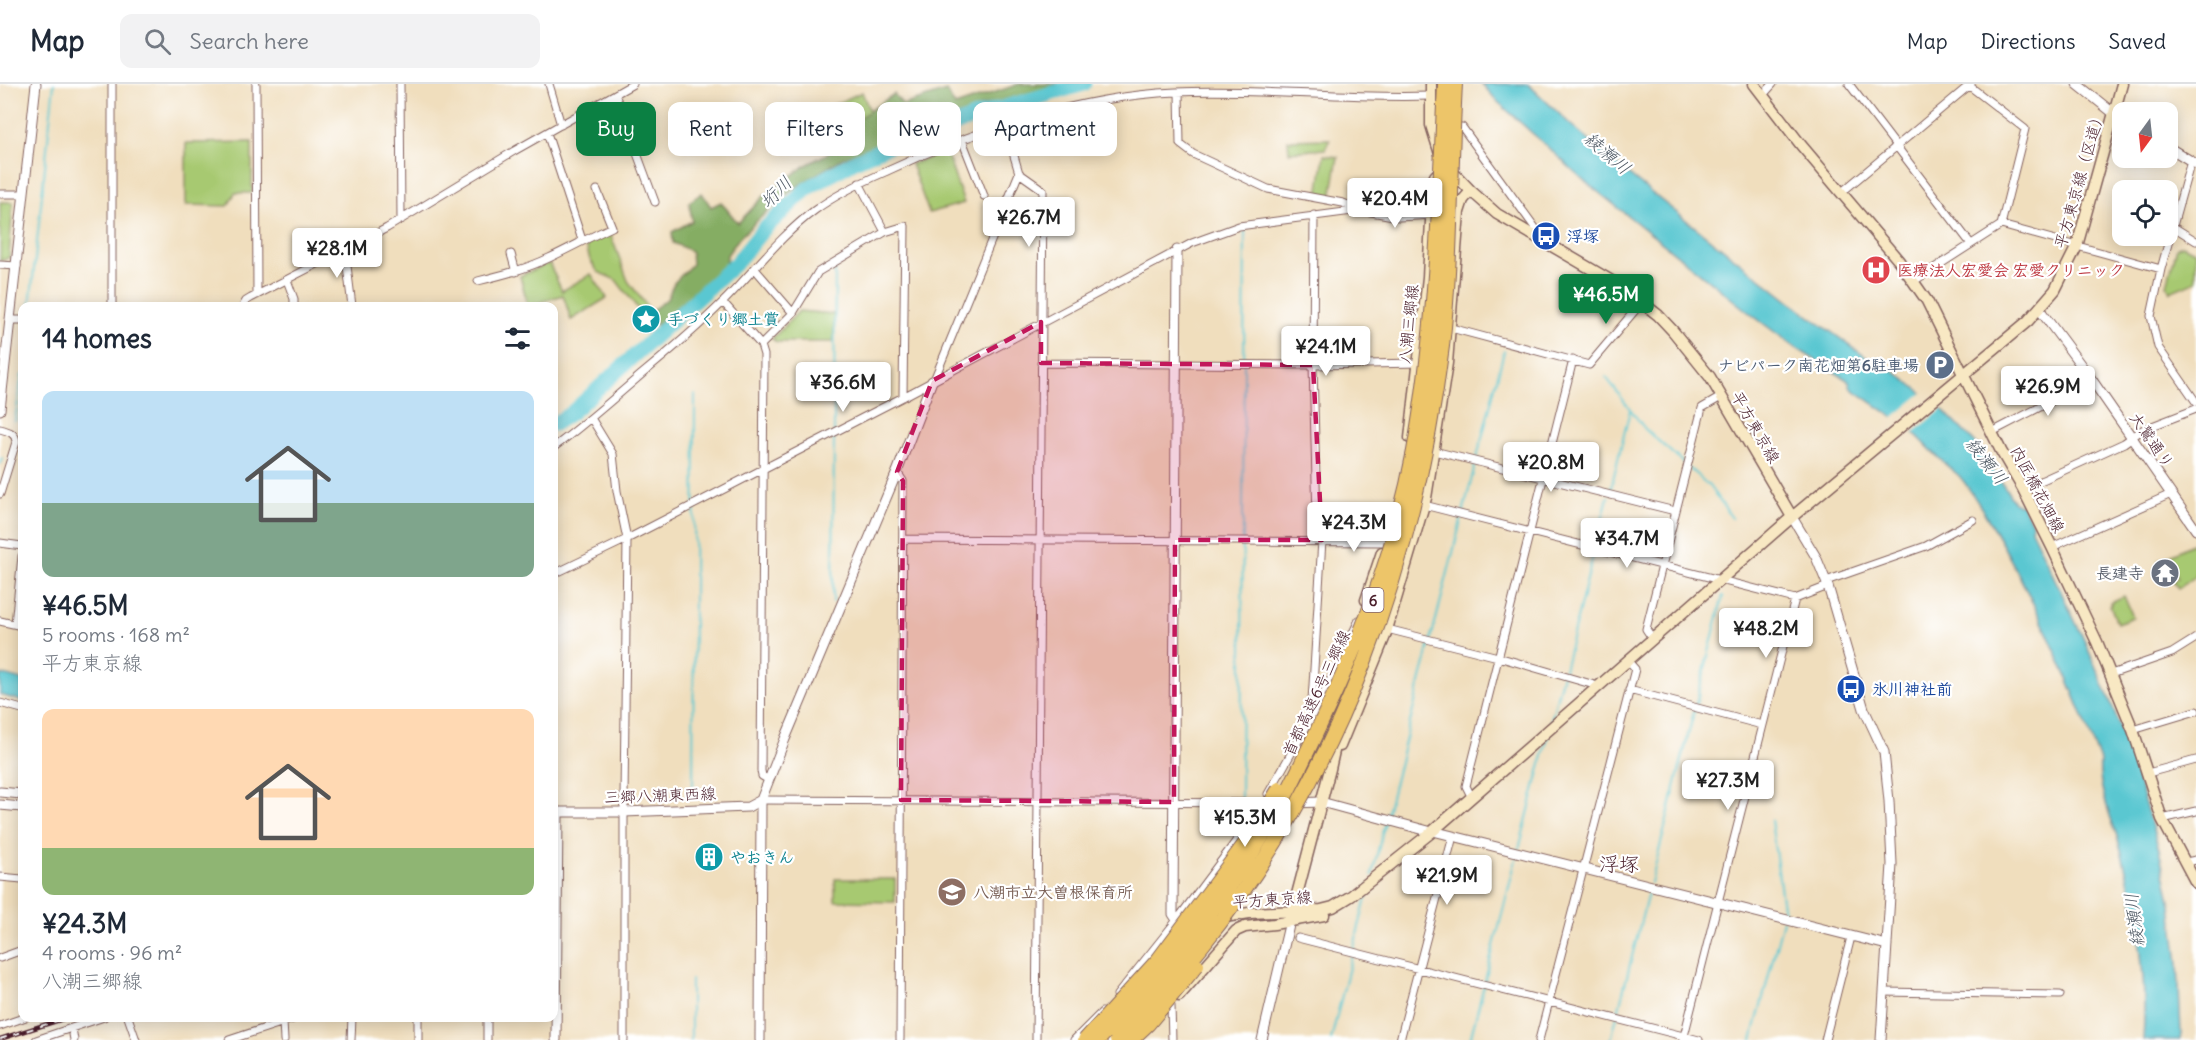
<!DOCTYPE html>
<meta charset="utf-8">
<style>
body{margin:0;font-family:Delius,"Klee One",sans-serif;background:#f2f2f3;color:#1f2937;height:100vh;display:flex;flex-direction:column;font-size:22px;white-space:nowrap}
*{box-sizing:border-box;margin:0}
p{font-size:20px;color:#747a83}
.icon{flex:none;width:33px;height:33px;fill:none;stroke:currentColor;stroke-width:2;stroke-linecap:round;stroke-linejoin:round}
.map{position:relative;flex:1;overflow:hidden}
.drawer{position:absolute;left:18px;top:218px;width:540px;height:720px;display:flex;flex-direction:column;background:#fff;border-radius:12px;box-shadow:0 3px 15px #0003}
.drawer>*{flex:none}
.banner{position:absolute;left:576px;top:18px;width:570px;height:54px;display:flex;gap:12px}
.needle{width:39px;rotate:195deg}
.buttons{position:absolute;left:2112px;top:18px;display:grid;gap:12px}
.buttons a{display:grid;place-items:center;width:66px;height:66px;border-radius:12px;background:#fff;box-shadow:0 3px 15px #0003;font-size:30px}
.price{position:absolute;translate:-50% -51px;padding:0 14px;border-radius:6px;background:#fff;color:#222;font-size:20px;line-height:39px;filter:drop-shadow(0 2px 3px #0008)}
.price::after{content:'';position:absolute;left:50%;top:36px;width:18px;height:14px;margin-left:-9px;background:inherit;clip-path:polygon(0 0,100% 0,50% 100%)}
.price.on{background:#0b8043;color:#fff}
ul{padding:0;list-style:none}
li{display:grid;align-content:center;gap:12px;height:318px;padding:0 24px}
li span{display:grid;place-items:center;height:186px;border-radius:12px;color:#555}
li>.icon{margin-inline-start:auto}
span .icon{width:108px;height:108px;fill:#fffc;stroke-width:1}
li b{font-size:26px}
h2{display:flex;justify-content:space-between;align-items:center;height:72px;padding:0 24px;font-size:26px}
.chip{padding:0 21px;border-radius:12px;background:#fff;box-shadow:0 3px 15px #0003;font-size:21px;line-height:54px}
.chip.on{background:#0b8043;color:#fff}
header{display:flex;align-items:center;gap:36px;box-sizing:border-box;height:84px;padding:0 30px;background:#fff;border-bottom:2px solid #e0e1e3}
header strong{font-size:28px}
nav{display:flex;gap:33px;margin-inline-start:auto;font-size:21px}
.search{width:420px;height:54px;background:#f2f2f3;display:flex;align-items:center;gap:15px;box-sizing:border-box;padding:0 21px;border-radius:12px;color:#747a83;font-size:22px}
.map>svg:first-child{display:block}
.green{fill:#a7c971;stroke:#78744e;stroke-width:1.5}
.forest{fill:#85ad63;stroke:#686647;stroke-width:1.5}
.water{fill:#5ac7d1;stroke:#52737e;stroke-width:1.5}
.pier{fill:#f0debd}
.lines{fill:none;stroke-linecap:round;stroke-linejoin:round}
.stream{stroke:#5ac7d1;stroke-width:2}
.river{stroke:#5ac7d1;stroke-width:15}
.minor-casing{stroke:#84625e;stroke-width:9}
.tertiary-casing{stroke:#84625e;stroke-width:11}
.secondary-casing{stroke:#84625e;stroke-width:13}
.minor{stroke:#fff;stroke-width:7}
.tertiary{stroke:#fff;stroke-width:9}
.secondary{stroke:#f8e8c3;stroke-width:10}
.rail-casing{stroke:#4a1f2b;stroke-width:4.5}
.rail{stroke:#fff;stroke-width:2;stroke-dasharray:7;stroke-linecap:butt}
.motorway-bridge-casing{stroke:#84625e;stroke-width:16;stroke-linecap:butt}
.motorway-bridge{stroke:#edc569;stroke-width:14}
.marked{fill:#c2185b;fill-opacity:0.2;stroke:#c2185b;stroke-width:4.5;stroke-dasharray:12 8;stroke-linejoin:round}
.labels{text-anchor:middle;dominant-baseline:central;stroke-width:4.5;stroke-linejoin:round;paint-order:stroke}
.shield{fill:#fff;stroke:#80626b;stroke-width:1.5}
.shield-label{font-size:15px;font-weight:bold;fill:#4a1f2b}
.street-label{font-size:16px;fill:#4a1f2b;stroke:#fff}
.transit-label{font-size:16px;font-weight:bold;fill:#164399;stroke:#fff;text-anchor:start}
.health-label{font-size:16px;font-weight:bold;fill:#be3a42;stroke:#fff;text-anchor:start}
.culture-label{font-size:16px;font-weight:bold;fill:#0d838f;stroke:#fff;text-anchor:start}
.service-label{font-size:16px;font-weight:bold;fill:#4e5e75;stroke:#fff;text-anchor:end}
.worship-label{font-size:16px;font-weight:bold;fill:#5b616d;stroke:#fff;text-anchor:end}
.education-label{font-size:16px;font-weight:bold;fill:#785e54;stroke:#fff;text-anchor:start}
.water-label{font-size:18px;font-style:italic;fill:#505a65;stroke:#fff}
.quarter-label{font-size:20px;fill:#4a1f2b;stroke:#fff}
</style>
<header>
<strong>Map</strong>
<div class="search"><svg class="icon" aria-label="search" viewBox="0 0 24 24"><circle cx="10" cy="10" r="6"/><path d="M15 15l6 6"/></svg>Search here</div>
<nav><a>Map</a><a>Directions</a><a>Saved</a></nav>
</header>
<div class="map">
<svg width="2196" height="956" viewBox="0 0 2196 956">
<rect width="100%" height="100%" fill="#fff"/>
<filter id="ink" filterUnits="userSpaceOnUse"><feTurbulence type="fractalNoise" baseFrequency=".0167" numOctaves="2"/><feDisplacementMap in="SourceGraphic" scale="12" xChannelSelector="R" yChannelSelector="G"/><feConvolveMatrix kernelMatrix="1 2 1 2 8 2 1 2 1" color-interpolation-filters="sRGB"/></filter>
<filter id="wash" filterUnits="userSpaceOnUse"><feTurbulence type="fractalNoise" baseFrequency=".008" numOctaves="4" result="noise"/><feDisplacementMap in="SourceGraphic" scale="24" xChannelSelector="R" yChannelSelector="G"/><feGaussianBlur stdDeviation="1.35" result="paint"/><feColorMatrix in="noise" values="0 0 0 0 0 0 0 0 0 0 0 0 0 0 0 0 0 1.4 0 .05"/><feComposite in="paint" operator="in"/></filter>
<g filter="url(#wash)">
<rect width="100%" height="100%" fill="#f0debd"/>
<path class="green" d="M862 8 879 51 864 57 851 30 845 28 838 31 833 21Z
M1330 55 1325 65 1289 68 1288 56Z
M252 58V109H235L228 122 186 121V59Z
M946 68 964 119 929 129 911 80Z
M1324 71 1338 73 1331 114 1318 112Z
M0 118H13L9 174 0 177Z
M608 148 610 149 628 197 649 225 642 230 616 196 598 188 590 176 586 161 587 157Z
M2183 161 2196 168V197L2170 208 2167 201 2177 163Z
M549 179 562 207 591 190 607 214 571 236 563 211 528 222 520 192Z
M799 227 834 230V258H777L772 255Z
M2192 460 2196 465V492L2178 504 2172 496 2178 494 2171 478 2160 482 2158 477Z
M2124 512 2133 533 2117 539 2110 521 2112 520 2111 518Z
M835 795H895V818L835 817Z"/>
<path class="forest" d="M1019 0H1071L999 19 981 22 968 32 843 74 793 105 773 122 739 154 727 171 726 180 656 242 651 227 667 215 674 199 692 180 691 167 673 159 672 148 692 137 689 118 702 109 711 123 721 118 738 139 764 112 806 81 857 54 852 39 894 10 903 21 946 7 955 22Z"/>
<path class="water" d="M1482 0H1528L1570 40 1634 95 1790 218 1877 281 1880 282 1885 280 1939 322 1980 364 1978 366 2001 397 2013 417 2018 421 2022 420 2032 439 2031 445 2085 558 2111 619 2130 672 2159 765 2171 821 2178 880 2181 950 2180 956H2143C2148 894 2137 829 2122 770 2115 740 2097 707 2100 677 2070 596 2035 516 1992 442 1985 430 1965 396 1956 389 1942 379 1928 362 1914 349 1894 333 1872 319 1851 304L1849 297 1796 264 1752 231 1587 99 1498 18Z
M0 590 22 596V617L0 611Z"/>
<path class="pier" d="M1925 307 1945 323 1911 351 1891 335Z"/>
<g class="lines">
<path class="stream" d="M30 222 54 0
M1606 293 1645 345 1709 402 1732 434
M15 337 22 291
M0 380 2 374
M1610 408 1630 326
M833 518 835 180
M1551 637 1608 413
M693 712 695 311
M1241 714 1245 146
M1386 733 1504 267
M1771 736 1784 831
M1519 765 1548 652
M1372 791 1385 738
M1651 799 1723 512
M691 956V896
M1331 956 1369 802
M1470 956 1517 771
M1611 956 1649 805
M1752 956 1783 836"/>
<path class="river" d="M554 340 571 329 737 178 763 146 808 104 855 77 895 59 941 47 978 31 1084 0"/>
</g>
</g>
<g filter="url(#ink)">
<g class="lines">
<g class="minor-casing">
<path id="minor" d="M112 0V222
M256 0 257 211
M400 0 401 136
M549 0 561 41
M1849 0 1971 160
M1179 8 1180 60 1193 70 1268 105 1343 119 1360 126 1399 133 1432 131
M615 10 655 118
M1763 11 1773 0
M1451 43H1462L1536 145 1534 152
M547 49 582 156
M962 56 984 112
M2191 77 2161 185 2151 232 2158 263 2196 318
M1019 89 1043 106 1036 956
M859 99 885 148
M1842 108 1971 0
M0 110H24
M1314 131 1313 281 1317 435 1322 456 1312 617 1317 624
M2001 141 2161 185
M2172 142 2196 157
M345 166 352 222
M511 170 516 188
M0 181 17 182
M755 185 793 229
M287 196 294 215V222
M478 197C502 191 526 185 549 174 570 164 590 153 612 143L597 106
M1914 197 2001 141 2025 45 1967 0
M723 218 761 261 764 271 761 687 762 692 769 696
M243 222 246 217 251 214 387 144 514 67 633 0
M11 236H22
M1451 244 1589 281 1642 218
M761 261 793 229 818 188 885 148 905 142 903 313
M1041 279 1313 281 1420 279
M934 296 1019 89 1005 41
M591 334 613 370 617 407 627 455 624 715V956
M0 345C8 347 16 349 16 358L0 410
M1992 348 2092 296
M554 363C584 341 613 315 642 290 670 267 698 243 724 217 754 187 781 151 815 126 837 110 860 99 885 88 971 47 1080 12 1176 8 1260 4 1345 15 1430 12
M1434 367 1675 427
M897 388 903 397 900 956
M2023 405 2124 359 2142 346 2196 325
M1424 421 1795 515 1828 502
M903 455 1385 458
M0 459 22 462
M2052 463 2171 410
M554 490 627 455 903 313 1192 159 1239 142 1360 126
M1826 497 1926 462 1973 436
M0 537 22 542
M15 540 22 472
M1387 545 1498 573 1598 602
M1652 554 1646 545 1702 324 1721 313
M2111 590 2172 569 2196 554
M1629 606 1762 641
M0 619 22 625
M2133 646 2196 627
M2148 689 2196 676
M1268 710 1317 624 1359 536
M1471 712 1466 702 1573 276
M761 716 1263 719
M2162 735 2196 727
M2186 778 2196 776
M0 793 22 795
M1298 854 1699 956
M0 874 22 866
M1884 908 2060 911
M1117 911 1177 836 1260 725
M1171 922 1172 956
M128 933 136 956
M418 933V956
M283 938 284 956
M0 942 26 933
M72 944 74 956
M36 956 104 933
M229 956 299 933
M351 956 352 933
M487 956V933
M1074 956 1102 928
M1400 956 1453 752
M1539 956 1635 585 1627 576
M1683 956 1795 515
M1825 956 1851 853"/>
</g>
<g class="tertiary-casing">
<path id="tertiary" d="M2077 0 2122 36
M2168 63 2196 80
M2040 226 2092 296 2196 446
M0 326 36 0
M1792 433 1816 473 1828 502 1864 625 1884 668 1889 717 1892 780 1881 956
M0 708 22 710
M1294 719 1321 718 1432 748
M0 721 22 723
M554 728H624L748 723 761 716
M1433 747 1887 861
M1177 836 1173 830 1177 166
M556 956 558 729
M760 956 761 716 785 655 897 388 932 297
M1262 956 1290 837"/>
</g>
<g class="secondary-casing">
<path id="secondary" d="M1431 0V41L1440 70
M1754 0 1801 61 1899 177 1927 217 2001 367 2023 405 2052 463 2097 558 2133 646 2162 735 2196 799
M1448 83 1471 107 1497 130 1622 203 1658 231 1673 247 1710 293 1792 433
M1410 354 1428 193 1433 100 1435 92 1441 86
M1366 516 1382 468
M1340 662 1385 552 1426 414 1447 279 1459 128 1463 116 1471 107
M1219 834 1249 829 1321 826 1333 823 1351 812 1433 747 1792 433 2028 237 2055 206 2077 162 2122 0
M1290 837 1330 685 1338 649
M1179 912 1236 847 1245 843 1274 840 1324 831"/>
</g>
<use href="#minor" class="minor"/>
<use href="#tertiary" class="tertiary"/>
<use href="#secondary" class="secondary"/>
<g class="rail-casing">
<path id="rail" d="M0 955 69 933"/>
</g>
<use href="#rail" class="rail"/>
<g class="motorway-bridge-casing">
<path id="motorway-bridge" d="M1085 956 1158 876 1250 753 1279 705
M1098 956C1162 893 1222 820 1268 743 1290 707 1307 668 1325 630 1365 546 1397 458 1414 367 1436 246 1439 123 1445 0
M1117 956C1146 926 1175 895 1201 863 1340 692 1415 479 1442 262 1452 175 1450 87 1455 0
M1131 956 1148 940 1197 881"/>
</g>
<use href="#motorway-bridge" class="motorway-bridge"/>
</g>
</g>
<path class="marked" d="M1041 238V279L1313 281 1322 456H1175L1174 718 901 716 903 397 897 388 932 297Z"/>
<defs>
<g id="bus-disc" transform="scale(1.5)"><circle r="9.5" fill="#1a4fb4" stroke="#fff"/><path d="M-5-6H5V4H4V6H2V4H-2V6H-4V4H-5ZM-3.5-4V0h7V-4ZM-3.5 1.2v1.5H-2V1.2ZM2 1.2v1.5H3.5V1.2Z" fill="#fff"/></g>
<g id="hospital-disc" transform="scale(1.5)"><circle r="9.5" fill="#e0444e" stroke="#fff"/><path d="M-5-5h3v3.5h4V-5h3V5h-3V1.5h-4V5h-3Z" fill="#fff"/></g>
<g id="sight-disc" transform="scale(1.5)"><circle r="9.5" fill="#0f9aa8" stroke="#fff"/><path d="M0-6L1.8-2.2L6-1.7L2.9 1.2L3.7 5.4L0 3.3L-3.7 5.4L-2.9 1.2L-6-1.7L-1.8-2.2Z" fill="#fff"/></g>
<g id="parking-disc" transform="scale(1.5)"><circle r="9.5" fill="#5c6f8a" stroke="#fff"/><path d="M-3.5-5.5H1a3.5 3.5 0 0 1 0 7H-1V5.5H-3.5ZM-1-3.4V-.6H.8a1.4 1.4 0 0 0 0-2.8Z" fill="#fff"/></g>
<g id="temple-disc" transform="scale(1.5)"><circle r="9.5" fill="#6b7280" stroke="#fff"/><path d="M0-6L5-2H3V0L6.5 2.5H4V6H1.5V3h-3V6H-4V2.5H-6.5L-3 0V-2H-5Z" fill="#fff"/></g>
<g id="building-disc" transform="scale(1.5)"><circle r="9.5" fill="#0f9aa8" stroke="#fff"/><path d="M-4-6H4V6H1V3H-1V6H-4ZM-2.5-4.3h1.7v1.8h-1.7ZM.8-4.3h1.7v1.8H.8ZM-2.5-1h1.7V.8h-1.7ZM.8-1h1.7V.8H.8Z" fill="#fff"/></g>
<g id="school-disc" transform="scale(1.5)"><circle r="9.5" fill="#8d6e63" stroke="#fff"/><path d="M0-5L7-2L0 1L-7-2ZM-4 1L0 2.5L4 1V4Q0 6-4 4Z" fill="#fff"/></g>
</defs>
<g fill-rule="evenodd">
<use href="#bus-disc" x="1546" y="152"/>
<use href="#hospital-disc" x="1876" y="186"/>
<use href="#sight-disc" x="646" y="235"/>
<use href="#parking-disc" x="1940" y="281"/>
<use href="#temple-disc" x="2165" y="489"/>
<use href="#bus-disc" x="1851" y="605"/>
<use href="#building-disc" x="709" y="773"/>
<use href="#school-disc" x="952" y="808"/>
</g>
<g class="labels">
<rect class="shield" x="1362.5" y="504" width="21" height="24" rx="4.5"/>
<g class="shield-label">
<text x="1373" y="516">6</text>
</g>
<g class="street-label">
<text transform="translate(2079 95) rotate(-74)">平方東京線（区道）</text>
<text transform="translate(1408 240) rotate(-84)">八潮三郷線</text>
<text transform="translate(1756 343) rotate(60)">平方東京線</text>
<text transform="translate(2152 356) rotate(55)">大鷲通り</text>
<text transform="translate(2038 405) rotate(62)">内匠橋花畑線</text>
<text transform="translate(1316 609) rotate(-65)">首都高速6号三郷線</text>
<text transform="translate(660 711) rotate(-2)">三郷八潮東西線</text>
<text transform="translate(1272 815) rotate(-4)">平方東京線</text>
</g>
<g class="transit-label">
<text x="1567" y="152">浮塚</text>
<text x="1872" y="605">氷川神社前</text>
</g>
<g class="health-label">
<text x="1897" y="186">医療法人宏愛会 宏愛クリニック</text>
</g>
<g class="culture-label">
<text x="667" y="235">手づくり郷土賞</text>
<text x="730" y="773">やおきん</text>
</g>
<g class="service-label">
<text x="1919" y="281">ナビパーク南花畑第6駐車場</text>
</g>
<g class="worship-label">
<text x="2144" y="489">長建寺</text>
</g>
<g class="education-label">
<text x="973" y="808">八潮市立大曽根保育所</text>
</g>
<g class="water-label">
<text transform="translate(1608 69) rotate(41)">綾瀬川</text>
<text transform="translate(776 108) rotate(-45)">垳川</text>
<text transform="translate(1987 377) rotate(52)">綾瀬川</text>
<text transform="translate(2134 836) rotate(-97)">綾瀬川</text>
</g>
<g class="quarter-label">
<text x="1619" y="779">浮塚</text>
</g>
</g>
</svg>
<div class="buttons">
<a><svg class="needle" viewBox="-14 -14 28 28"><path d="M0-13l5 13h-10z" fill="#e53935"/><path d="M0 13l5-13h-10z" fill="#747a83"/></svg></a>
<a><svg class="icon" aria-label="locate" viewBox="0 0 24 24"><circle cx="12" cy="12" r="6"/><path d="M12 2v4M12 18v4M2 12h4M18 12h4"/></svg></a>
</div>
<b class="price" style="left:1395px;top:145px">¥20.4M</b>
<b class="price" style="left:1029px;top:164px">¥26.7M</b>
<b class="price" style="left:337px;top:195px">¥28.1M</b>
<b class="price on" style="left:1606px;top:241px">¥46.5M</b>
<b class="price" style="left:1326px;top:293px">¥24.1M</b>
<b class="price" style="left:843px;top:329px">¥36.6M</b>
<b class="price" style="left:2048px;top:333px">¥26.9M</b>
<b class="price" style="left:1551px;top:409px">¥20.8M</b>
<b class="price" style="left:1354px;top:469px">¥24.3M</b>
<b class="price" style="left:1627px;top:485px">¥34.7M</b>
<b class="price" style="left:1766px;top:575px">¥48.2M</b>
<b class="price" style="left:1728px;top:727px">¥27.3M</b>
<b class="price" style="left:1245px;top:764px">¥15.3M</b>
<b class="price" style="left:1447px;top:822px">¥21.9M</b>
<div class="banner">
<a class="chip on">Buy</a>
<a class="chip">Rent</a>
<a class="chip">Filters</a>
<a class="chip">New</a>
<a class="chip">Apartment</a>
</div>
<section class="drawer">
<h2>14 homes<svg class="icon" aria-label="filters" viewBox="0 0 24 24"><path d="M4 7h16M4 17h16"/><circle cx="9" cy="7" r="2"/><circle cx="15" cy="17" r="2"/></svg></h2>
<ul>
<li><span style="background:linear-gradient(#bfe0f5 60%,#7fa58c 0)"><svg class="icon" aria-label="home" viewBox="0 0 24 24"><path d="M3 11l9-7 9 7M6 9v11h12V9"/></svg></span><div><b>¥46.5M</b><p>5 rooms · 168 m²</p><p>平方東京線</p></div></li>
<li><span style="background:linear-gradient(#ffd9b3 75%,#8fb573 0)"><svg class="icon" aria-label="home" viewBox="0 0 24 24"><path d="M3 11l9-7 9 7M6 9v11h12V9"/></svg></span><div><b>¥24.3M</b><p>4 rooms · 96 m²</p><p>八潮三郷線</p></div></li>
</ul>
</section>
</div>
